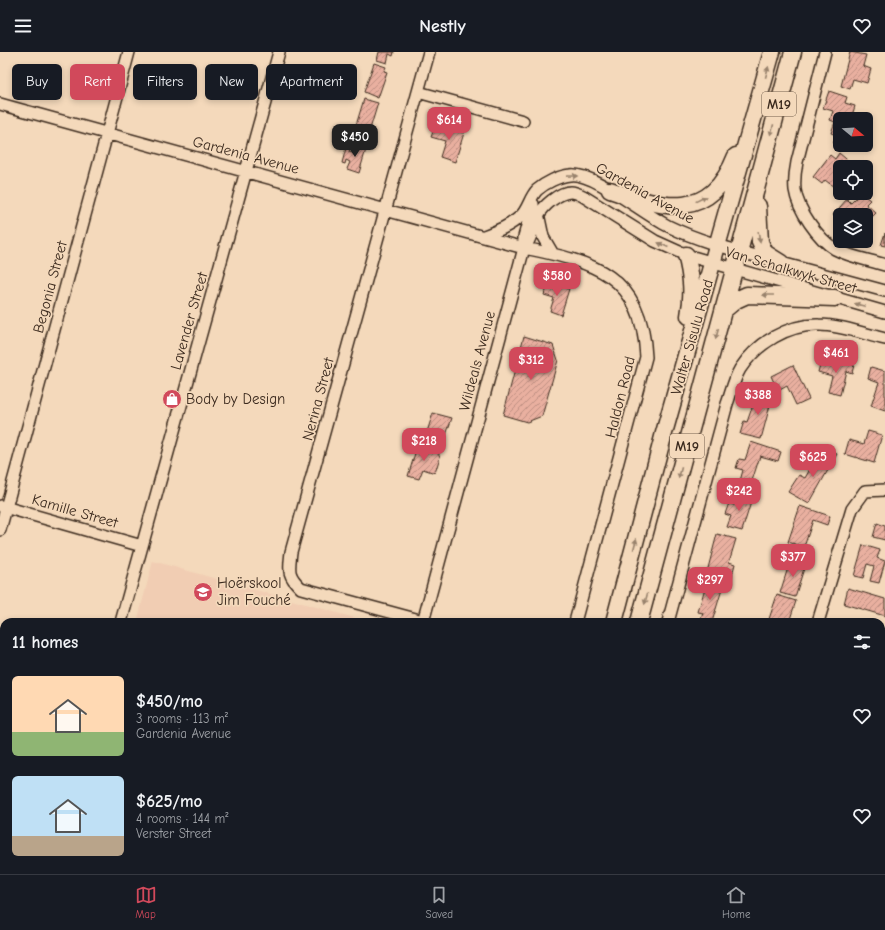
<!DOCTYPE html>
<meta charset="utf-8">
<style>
body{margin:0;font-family:"Comic Neue",sans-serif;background:#242831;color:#f1f3f6;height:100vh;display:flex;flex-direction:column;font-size:15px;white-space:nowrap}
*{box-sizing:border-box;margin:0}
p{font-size:13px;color:#9ea1a6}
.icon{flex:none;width:22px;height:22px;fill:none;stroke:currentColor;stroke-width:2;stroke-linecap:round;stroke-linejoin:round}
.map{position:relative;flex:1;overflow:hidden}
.details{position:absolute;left:0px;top:566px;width:885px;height:256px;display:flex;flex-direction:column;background:#171b24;border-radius:12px 12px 0 0;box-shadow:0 2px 6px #0003}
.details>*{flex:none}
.top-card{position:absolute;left:12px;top:12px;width:400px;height:36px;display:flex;gap:8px}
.needle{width:26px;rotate:108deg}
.tools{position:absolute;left:833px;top:60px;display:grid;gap:8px}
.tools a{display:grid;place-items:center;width:40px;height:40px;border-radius:6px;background:#171b24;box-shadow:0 2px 6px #0003;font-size:20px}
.price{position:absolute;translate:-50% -34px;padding:0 9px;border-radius:8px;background:#d1495b;color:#fff;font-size:13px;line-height:26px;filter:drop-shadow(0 1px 2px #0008)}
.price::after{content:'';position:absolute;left:50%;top:24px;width:12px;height:9px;margin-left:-6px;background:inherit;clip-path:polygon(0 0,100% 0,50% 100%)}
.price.current{background:#222;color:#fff}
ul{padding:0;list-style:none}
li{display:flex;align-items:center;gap:12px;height:100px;padding:0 12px}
li span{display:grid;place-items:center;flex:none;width:112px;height:80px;border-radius:6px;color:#555}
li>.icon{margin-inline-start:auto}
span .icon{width:48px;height:48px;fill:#fffc;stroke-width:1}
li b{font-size:17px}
h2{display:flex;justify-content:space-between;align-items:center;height:48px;padding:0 12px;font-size:17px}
.pill{padding:0 14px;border-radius:6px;background:#171b24;box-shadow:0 2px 6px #0003;font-size:14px;line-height:36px}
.pill.current{background:#d1495b;color:#fff}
header{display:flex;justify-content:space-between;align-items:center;height:52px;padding:0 12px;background:#171b24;font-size:18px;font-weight:600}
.tabs{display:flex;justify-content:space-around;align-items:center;height:56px;border-top:1px solid #363941;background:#171b24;font-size:11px;color:#9ea1a6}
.tabs a{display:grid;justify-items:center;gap:2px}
.tabs .current{color:#d1495b}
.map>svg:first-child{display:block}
.built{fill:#f1cdb3}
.building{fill:url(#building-hatch);stroke:#3b2a1e}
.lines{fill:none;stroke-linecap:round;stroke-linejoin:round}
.minor-casing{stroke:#3b2a1e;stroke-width:14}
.highway-casing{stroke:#3b2a1e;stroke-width:19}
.minor{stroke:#f4d9bb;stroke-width:11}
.highway{stroke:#f4d9bb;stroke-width:16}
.oneway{fill:#98826c}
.labels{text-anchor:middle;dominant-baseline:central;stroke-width:3.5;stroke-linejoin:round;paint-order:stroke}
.shield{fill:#f4d9bb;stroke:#725e4d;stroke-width:1}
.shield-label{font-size:14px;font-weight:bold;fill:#3b2a1e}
.street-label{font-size:15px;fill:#3b2a1e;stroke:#f4d9bb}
.poi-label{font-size:15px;fill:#3b2a1e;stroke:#f4d9bb;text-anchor:start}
</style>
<header><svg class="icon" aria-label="menu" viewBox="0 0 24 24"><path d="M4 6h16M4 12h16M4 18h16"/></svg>Nestly<svg class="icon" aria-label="heart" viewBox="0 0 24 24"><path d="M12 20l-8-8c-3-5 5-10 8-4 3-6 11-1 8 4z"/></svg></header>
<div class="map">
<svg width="885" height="822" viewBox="0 0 885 822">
<defs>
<pattern id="building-hatch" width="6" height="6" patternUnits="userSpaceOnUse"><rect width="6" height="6" fill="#e9b0a0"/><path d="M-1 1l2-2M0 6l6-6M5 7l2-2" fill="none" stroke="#be8f82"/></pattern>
</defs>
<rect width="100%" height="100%" fill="#f4d9bb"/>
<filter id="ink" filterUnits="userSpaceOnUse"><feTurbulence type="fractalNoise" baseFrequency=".025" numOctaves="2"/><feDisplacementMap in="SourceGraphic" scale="8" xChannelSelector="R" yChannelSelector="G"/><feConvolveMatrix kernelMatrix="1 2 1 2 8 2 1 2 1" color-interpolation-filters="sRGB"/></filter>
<g filter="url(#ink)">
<path class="built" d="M153 509 369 570H137Z
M67 818H343L342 822H66Z"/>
<path class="building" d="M379 0H394L393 4 389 2 387 11 377 8Z
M850 0 866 3 863 14 871 17 867 31 853 27 850 37 841 34Z
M374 11 386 15 384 19 387 20 378 46 364 40Z
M829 39 847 45 845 51 855 54 851 67H840V93H843L842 95 833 92 836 83 831 81 835 70 830 68 833 59 823 56Z
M364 47 378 51 367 87 353 83Z
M436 72 464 81 455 110 440 105 445 89 431 85Z
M356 91 367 94 359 121 347 117 350 110 346 108 345 112 342 111 346 96 350 97 349 100 353 101Z
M839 101 852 112 850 115H840V128L834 135 825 128 822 132 813 125 830 103 835 107Z
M861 141 870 148 866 152 876 161 866 171V163H840L839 169 833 163 847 147 851 151Z
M885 181V194L881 193Z
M548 231 569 237 561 263 550 259 554 246 544 243Z
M524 284 553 293 558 308 542 364 527 370 503 363Z
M836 307 854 313 852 321 846 319 840 343 828 340 832 324 818 320 821 309 835 313Z
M793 313 809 347 796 353 787 334 778 339 771 324Z
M871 315 885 319V359L871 354 879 330 868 326Z
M763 333 773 342 761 387 740 382 744 369 747 370 754 350 758 351Z
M433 361 452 366 445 386 427 380Z
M868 379 882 383 874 411 845 402 849 388 864 392Z
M751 390 781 400 778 409 760 404 751 432 740 429 743 418 736 416 739 407 745 408Z
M423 395 438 400 440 405 435 421 423 417 419 427 408 424 416 398Z
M829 397 837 402 809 452 788 440 799 423 805 426 818 403 823 406Z
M737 442 752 447 742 479 727 475 731 464 725 462 729 451 734 453Z
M800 454 830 464 827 473 813 468 804 495 788 490Z
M877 471 885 474V488L873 485Z
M717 482 736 487 729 510 735 512 731 527 707 520Z
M863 493 880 498 877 506 885 509 879 531 870 529 874 514 867 512 863 526 854 524Z
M791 506 806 510 795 545 780 541Z
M707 529 723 534 712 570H700L703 561 698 560Z
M848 536 885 547V564L844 552Z
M777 543 796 549 789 570H768Z
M141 818H154L153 822H140Z
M226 818H246L245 822H225Z
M633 818H644L643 821Z
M699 818H715L714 822H698Z
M632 819 642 822H631Z"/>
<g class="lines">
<g class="minor-casing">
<path id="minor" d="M825 0 797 110C795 120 794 128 795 138 798 158 818 187 835 197 850 205 869 208 885 213
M418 40 523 69
M0 52 524 196C594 210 642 222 646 305L575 570
M539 166 543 185 553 202
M484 184C497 179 510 174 521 164 528 157 530 145 537 138 545 131 559 124 570 123 594 120 643 162 668 174 701 190 738 199 774 209 811 219 848 229 885 239
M524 196C533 185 532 176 538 164 543 154 559 140 571 140 574 140 579 142 583 144L655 189 686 203 885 260
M1 454 142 494
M0 478 129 0
M423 569 301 536C287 523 289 518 291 500L429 0
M121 570 279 0
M423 570 524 196V185L533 152
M668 570 727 352C731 341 734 327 740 317 757 291 788 272 819 273 841 273 864 282 885 287
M818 570 852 457 865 439 885 438
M881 587 885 588
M881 769 885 770
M881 811 885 797
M805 819 806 818
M54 822 55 818
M354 822 355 818
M506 822 507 818
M602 822 603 818
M748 822 749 818"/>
</g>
<g class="highway-casing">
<path id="highway" d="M610 138C665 157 710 170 736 104
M758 154 760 190 765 201 781 211
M686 203C692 225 693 242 689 264
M724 258 736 248 747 243 835 246
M614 570 664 381 772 0
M639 570 793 0
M546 822 547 818
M571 822 572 818"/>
</g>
<use href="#minor" class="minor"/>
<use href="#highway" class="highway"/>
</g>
<defs><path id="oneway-solid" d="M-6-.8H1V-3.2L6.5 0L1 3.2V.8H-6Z"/></defs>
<g class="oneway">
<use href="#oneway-solid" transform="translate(767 20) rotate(-75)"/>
<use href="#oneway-solid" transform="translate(772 78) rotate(105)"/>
<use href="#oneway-solid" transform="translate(572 124) rotate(-1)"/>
<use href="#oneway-solid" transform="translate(701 147) rotate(-26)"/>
<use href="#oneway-solid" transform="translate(759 185) rotate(81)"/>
<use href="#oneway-solid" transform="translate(663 193) rotate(-155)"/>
<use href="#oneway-solid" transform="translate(768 243) rotate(-180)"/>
<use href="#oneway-solid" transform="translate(860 253) rotate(-165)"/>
<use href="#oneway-solid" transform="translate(717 282) rotate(105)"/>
<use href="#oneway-solid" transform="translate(680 421) rotate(105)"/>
<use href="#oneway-solid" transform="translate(635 492) rotate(-75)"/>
<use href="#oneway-solid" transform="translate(646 547) rotate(105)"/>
</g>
</g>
<defs>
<g id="shop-disc" transform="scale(1)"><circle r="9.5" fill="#d1495b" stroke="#f4d9bb"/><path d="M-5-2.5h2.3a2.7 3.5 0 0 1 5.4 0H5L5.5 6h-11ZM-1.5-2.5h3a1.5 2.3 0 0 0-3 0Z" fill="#fff"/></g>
<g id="school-disc" transform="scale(1)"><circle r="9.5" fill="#d1495b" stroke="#f4d9bb"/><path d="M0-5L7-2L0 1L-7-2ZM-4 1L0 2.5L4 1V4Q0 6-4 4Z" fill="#fff"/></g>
</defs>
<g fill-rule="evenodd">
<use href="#shop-disc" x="172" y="347"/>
<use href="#school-disc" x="203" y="540"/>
</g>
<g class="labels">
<g class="shield">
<rect x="762" y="40" width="34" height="24" rx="3"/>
<rect x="670" y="382" width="34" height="24" rx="3"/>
</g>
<g class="shield-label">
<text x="779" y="52">M19</text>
<text x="687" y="394">M19</text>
</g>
<g class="street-label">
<text transform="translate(246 103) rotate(15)">Gardenia Avenue</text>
<text transform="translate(645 141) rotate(29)">Gardenia Avenue</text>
<text transform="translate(791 218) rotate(16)">Van Schalkwyk Street</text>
<text transform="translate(50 235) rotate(-75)">Begonia Street</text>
<text transform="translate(189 269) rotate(-74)">Lavender Street</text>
<text transform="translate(692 285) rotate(-74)">Walter Sisulu Road</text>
<text transform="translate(477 309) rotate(-75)">Wildeals Avenue</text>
<text transform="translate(620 345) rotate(-76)">Haldon Road</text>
<text transform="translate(318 347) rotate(-75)">Nerina Street</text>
<text transform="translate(75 459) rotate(16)">Kamille Street</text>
</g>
<g class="poi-label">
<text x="186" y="347">Body by Design</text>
<text x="217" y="531">Hoërskool<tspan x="217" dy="17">Jim Fouché</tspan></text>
</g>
</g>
</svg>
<div class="tools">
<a><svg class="needle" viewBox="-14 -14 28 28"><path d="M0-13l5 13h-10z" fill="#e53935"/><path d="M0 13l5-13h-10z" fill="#9ea1a6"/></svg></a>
<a><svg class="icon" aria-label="locate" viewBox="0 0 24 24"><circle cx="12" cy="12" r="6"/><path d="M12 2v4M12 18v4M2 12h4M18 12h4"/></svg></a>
<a><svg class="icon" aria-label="layers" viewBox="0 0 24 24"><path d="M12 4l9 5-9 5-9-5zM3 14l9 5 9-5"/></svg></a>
</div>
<b class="price" style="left:449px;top:89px">$614</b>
<b class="price current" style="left:355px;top:106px">$450</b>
<b class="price" style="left:557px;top:245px">$580</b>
<b class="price" style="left:836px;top:322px">$461</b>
<b class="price" style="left:531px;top:329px">$312</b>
<b class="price" style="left:758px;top:364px">$388</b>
<b class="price" style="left:424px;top:410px">$218</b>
<b class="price" style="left:813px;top:426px">$625</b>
<b class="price" style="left:739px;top:460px">$242</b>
<b class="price" style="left:793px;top:526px">$377</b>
<b class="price" style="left:710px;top:549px">$297</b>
<div class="top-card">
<a class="pill">Buy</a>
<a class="pill current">Rent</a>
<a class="pill">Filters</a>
<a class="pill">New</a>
<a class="pill">Apartment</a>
</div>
<section class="details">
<h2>11 homes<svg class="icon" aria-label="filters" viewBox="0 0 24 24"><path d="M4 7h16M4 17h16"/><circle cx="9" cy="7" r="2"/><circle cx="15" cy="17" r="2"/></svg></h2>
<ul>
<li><span style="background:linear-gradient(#ffd9b3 70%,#8fb573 0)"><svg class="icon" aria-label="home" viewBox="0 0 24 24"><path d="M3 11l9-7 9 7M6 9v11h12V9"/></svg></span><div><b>$450/mo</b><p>3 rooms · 113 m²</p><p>Gardenia Avenue</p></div><svg class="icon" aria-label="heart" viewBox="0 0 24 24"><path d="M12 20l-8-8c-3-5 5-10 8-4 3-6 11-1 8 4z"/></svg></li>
<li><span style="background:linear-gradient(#bfe0f5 75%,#b9a48a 0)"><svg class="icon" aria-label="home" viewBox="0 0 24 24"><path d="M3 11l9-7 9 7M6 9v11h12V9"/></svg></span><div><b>$625/mo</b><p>4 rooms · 144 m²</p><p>Verster Street</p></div><svg class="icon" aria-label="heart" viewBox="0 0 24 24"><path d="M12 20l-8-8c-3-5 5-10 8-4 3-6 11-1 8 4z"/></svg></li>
</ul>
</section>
</div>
<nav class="tabs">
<a class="current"><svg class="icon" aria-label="map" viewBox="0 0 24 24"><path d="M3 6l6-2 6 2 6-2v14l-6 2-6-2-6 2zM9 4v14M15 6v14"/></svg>Map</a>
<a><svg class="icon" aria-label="saved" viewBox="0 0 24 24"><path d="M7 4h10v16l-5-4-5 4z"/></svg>Saved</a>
<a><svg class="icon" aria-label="home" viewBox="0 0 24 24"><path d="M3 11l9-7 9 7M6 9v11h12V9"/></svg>Home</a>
</nav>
